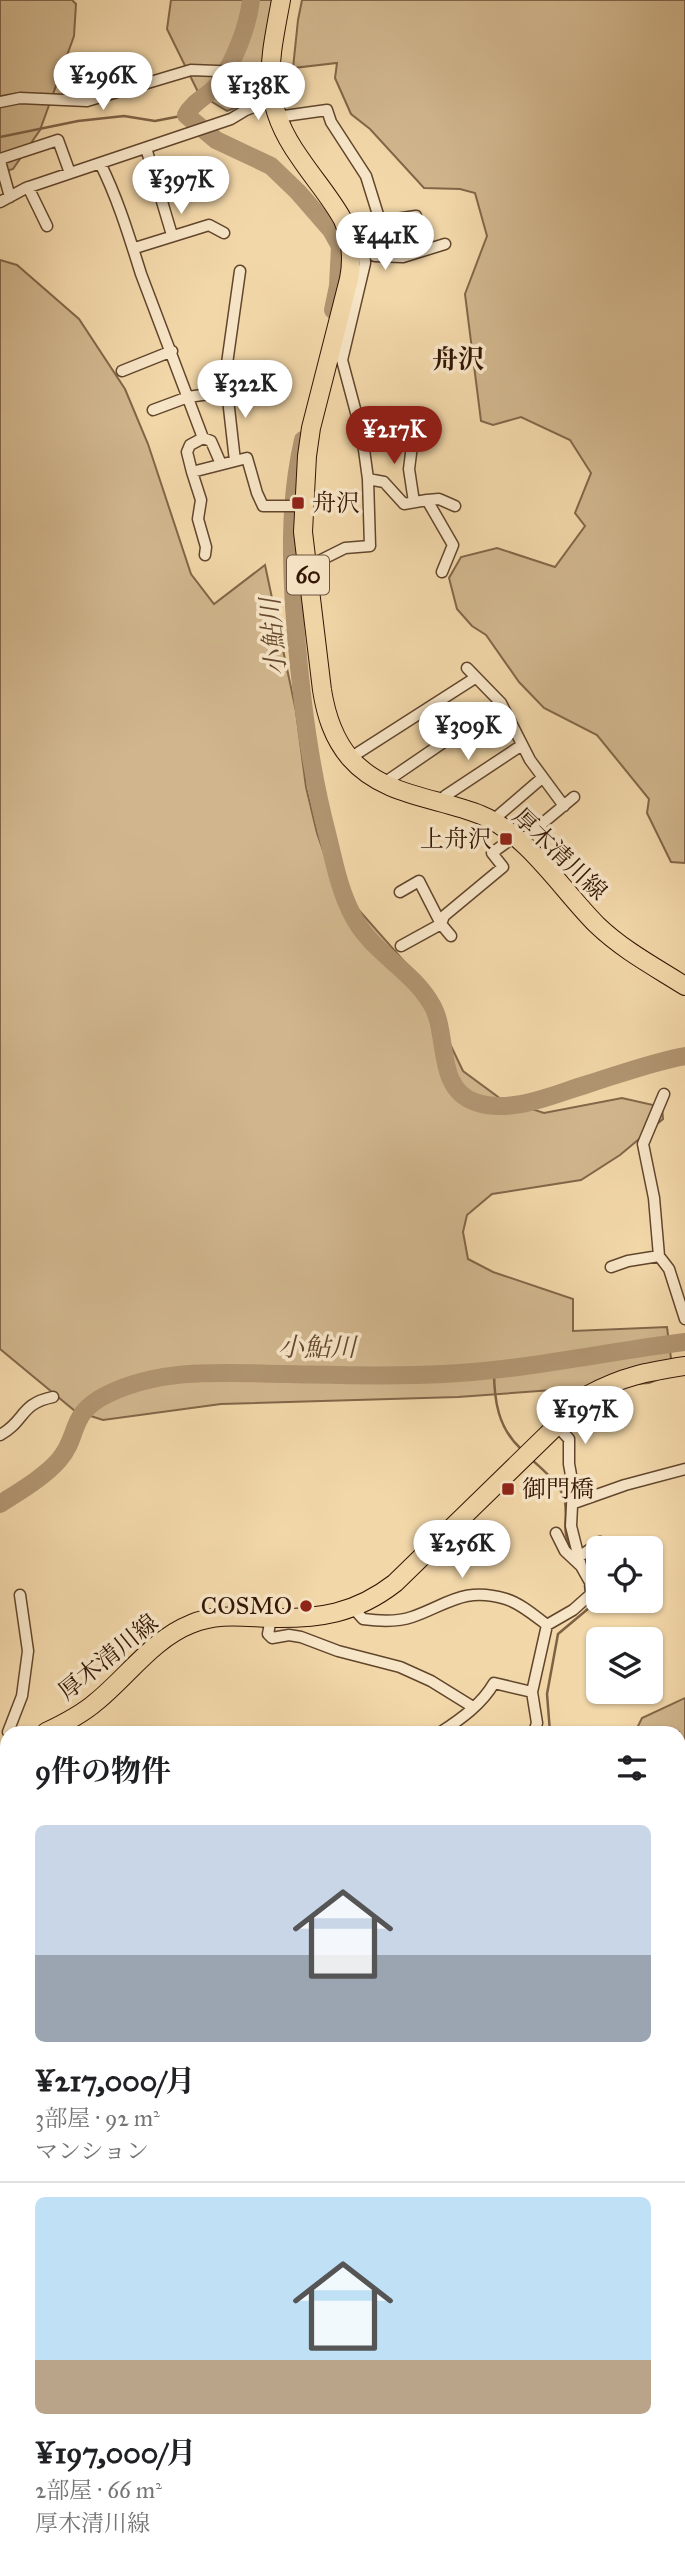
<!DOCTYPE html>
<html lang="ja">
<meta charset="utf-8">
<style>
body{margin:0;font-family:"IM FELL Great Primer","Noto Serif JP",serif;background:#f2f2f2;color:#202124;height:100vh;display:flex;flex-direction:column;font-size:26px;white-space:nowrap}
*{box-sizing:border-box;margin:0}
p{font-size:23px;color:#757577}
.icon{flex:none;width:38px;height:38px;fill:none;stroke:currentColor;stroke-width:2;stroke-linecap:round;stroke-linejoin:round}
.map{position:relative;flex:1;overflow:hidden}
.sheet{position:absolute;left:0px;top:1726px;width:686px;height:842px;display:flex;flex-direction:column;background:#fff;border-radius:21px 21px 0 0;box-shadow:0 2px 5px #0004}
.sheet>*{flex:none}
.buttons{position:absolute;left:586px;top:1536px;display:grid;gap:14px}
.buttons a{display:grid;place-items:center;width:77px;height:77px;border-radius:10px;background:#fff;box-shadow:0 2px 5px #0004;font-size:35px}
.price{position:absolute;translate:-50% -60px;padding:0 16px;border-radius:24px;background:#fff;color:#222;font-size:23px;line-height:46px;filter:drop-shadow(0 2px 4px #0008)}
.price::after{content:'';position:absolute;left:50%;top:42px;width:21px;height:16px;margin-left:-10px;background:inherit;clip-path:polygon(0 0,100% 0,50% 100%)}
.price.on{background:#8f2418;color:#fff}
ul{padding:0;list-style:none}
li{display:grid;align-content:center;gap:14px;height:371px;padding:0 35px}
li+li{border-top:2px solid #e0e0e0}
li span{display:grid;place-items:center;height:217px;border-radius:10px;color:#555}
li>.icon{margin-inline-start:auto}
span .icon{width:126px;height:126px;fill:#fffc;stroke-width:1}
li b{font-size:30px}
h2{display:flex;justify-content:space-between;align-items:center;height:84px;padding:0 35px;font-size:30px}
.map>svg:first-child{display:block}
.green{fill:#d1b68d;stroke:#826648;stroke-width:2}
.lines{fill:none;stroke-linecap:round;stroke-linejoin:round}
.stream{stroke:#7e6245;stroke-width:2.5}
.river{stroke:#b19571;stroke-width:18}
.minor-casing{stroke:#62462c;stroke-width:13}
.primary-casing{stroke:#321503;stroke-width:20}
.minor{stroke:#f7e5c7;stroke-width:10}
.primary{stroke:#f2d7a9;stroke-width:18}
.poi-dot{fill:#8f2418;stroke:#f7e5c7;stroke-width:2.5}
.labels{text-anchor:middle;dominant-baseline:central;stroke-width:7;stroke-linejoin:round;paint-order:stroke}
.shield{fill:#f7e5c7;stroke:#6d533e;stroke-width:2}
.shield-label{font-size:23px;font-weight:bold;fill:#321503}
.poi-label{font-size:24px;fill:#321503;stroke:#f7e5c7;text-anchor:start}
.street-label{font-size:24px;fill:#321503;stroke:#f7e5c7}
.neighbourhood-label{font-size:26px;font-weight:bold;fill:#321503;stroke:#f7e5c7}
.water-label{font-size:26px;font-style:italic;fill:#65482f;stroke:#f7e5c7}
</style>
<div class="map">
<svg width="685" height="2566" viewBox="0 0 685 2566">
<rect width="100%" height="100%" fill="#f2d7a9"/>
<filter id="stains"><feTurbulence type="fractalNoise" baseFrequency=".00286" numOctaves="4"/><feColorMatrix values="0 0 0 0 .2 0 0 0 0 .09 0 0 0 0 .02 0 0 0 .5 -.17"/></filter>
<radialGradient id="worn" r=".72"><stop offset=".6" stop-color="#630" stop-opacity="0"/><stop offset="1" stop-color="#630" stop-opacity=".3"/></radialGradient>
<path class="green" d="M0 0H72L76 4 74 36 40 130 13 169 0 173Z
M171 0H272L274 41 255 100 227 111 199 94 167 29Z
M302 0H685V863L671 862 647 813 649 799 597 735 544 708 519 682 486 635 472 626 457 609 449 578 461 557 497 548 555 567 585 526 575 513 591 473 570 440 521 417 493 425 481 421 465 294 487 236 475 193 460 189 424 188 370 129 351 114 335 78 337 63 293 68 298 20Z
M0 260 17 265 79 319 125 389 148 444 191 574 214 604 265 565 296 711 306 787 317 833 334 882 418 977 463 1071 501 1099 544 1113 622 1098 662 1107 663 1119 620 1155 581 1180 492 1194 467 1215 463 1232 468 1259 493 1272 573 1299V1331L667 1327 673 1374 649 1383 458 1397 221 1404 103 1420 75 1411 0 1349Z
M685 1698V2279L679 2282V1732H635L642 1718Z
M685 2363V2445L683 2447 679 2437V2366Z
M0 2364 7 2372V2480L0 2482Z
M248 2560H544L540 2566H249Z
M593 2560H646L653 2566H585Z"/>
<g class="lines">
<path class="stream" d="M0 137 78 121 124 116 155 121 186 115
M494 1371C494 1400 498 1428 521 1449
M531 1459C543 1470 562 1485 565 1502 568 1518 561 1532 571 1546
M593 1577 598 1586
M550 1732 547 1694 558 1634 589 1608 598 1593
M267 2560V2566"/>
<path class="river" d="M251 0C248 27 234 62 218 84 209 96 193 101 186 115L216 140 271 166 298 192 331 230 340 246 338 286 333 310
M303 440C288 505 291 569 296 635 302 703 310 768 327 833 334 861 339 889 352 914 370 952 412 969 432 1005 449 1034 435 1088 475 1102 511 1115 554 1094 588 1084 620 1074 652 1062 685 1056
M0 1504C20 1491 43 1478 59 1460 81 1434 67 1414 108 1394 164 1367 225 1373 285 1374 338 1375 391 1377 444 1374 525 1370 605 1352 685 1342"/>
<g class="minor-casing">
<path id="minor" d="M0 102 20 98 87 101 191 70 269 73
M277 117 327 110 331 122 366 176 380 221
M146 148 172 235
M0 159 58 140 70 173
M0 161 10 197
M100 163C118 199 129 236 141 274L203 438 211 441 221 464
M28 187 47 226
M0 202 26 188 231 119 246 110 272 100
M371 223 375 256 403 257 445 244
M135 248 209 225 224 233
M122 371 172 351
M223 392 228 399 235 461
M153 410 188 397 223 392 240 271
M192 472 187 452 190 445 203 438
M368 479 384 482 404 504 427 500 453 545 442 572
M427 500 439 499 455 506
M414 502 409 469 414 430
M205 555 206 547 198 519 201 500 192 472 247 458 257 493 263 506H303
M307 567 345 548 370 546 368 479 362 435 342 360 365 263 362 224 416 216 427 248
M467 668 501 703 530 760 564 806
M350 758 475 678
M384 783 501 703
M442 803 445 796 522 745
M492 821 542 778
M520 842 574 797
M400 892 419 881 441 924 451 936
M401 946 441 924 444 916 503 867 492 853 514 837
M664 1094 643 1144 654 1198 659 1256 669 1269 685 1319
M611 1267 628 1261 659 1256
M0 1435C26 1421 19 1404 53 1397
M574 1503 625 1485 685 1469
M556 1533 565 1551 581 1566
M579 1557 600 1542
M354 1609 363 1619C378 1621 398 1622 412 1617 447 1605 464 1586 506 1599 520 1603 535 1616 547 1625
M271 1618 268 1634 272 1638 289 1635 301 1637 338 1651 400 1667 431 1681 473 1707
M8 1732 22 1696 28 1651 20 1595
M441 1732C461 1719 482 1704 494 1683L532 1692
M534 1732 537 1723 532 1692 547 1625 573 1610 591 1594 590 1582 581 1566 571 1526 573 1486 569 1464V1439L557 1426
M0 2057 7 2063
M0 2130 7 2122
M0 2198 7 2190
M0 2233 7 2239
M111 2566 124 2560"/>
</g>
<g class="primary-casing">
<path id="primary" d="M281 0C269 65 259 101 300 158 314 179 331 198 343 220 351 239 353 259 349 279L311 428 307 456 303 532 322 690C326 715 333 738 350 758 384 797 437 797 481 815 527 834 562 890 597 925 623 950 655 967 685 986
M46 1732C63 1724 81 1715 96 1702 127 1677 153 1639 191 1624 217 1613 242 1617 270 1618 319 1619 355 1614 395 1583L588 1395C623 1376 647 1372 685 1366
M0 1769 7 1762
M679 2549 685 2555"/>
</g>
<use href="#minor" class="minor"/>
<use href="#primary" class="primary"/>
</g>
<g class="poi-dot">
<rect x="291" y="496" width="14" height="14" rx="3.5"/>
<rect x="499" y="832" width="14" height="14" rx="3.5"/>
<rect x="501" y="1482" width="14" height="14" rx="3.5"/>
<circle cx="306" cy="1606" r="7"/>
</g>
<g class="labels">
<rect class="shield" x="287" y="555.5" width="42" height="39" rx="5"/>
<g class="shield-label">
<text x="308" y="575">60</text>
</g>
<g class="poi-label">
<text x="312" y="503">舟沢</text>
<text x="492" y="839" text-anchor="end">上舟沢</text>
<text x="522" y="1489">御門橋</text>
<text x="292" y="1606" text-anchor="end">COSMO</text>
</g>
<g class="street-label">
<text transform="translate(560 854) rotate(44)">厚木清川線</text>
<text transform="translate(108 1657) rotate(-39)">厚木清川線</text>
</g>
<g class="neighbourhood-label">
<text x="458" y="359">舟沢</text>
</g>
<g class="water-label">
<text transform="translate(273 637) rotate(-95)">小鮎川</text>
<text x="317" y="1347">小鮎川</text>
</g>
</g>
<rect width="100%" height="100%" filter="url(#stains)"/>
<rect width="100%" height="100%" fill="url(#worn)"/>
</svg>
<div class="buttons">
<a><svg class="icon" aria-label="locate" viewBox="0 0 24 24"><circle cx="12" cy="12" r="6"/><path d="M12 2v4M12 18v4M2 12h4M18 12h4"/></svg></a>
<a><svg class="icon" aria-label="layers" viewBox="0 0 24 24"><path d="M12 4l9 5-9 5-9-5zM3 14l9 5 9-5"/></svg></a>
</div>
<b class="price" style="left:103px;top:112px">¥296K</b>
<b class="price" style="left:258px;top:122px">¥138K</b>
<b class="price" style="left:181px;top:216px">¥397K</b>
<b class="price" style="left:385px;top:272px">¥441K</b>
<b class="price" style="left:245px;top:420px">¥322K</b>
<b class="price on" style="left:394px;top:466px">¥217K</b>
<b class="price" style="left:468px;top:762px">¥309K</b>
<b class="price" style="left:585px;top:1446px">¥197K</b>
<b class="price" style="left:462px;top:1580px">¥256K</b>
<section class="sheet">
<h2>9件の物件<svg class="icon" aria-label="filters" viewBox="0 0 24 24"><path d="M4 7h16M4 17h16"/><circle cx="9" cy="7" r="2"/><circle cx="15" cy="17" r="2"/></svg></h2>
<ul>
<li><span style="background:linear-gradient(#c9d6e8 60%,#9aa5b1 0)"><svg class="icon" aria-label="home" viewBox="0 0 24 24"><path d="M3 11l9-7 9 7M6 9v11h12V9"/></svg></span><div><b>¥217,000/月</b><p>3部屋 · 92 m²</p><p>マンション</p></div></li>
<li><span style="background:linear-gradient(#bfe0f5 75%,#b9a48a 0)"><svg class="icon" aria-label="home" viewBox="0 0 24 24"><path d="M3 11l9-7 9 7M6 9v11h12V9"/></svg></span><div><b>¥197,000/月</b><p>2部屋 · 66 m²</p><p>厚木清川線</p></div></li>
</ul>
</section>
</div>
